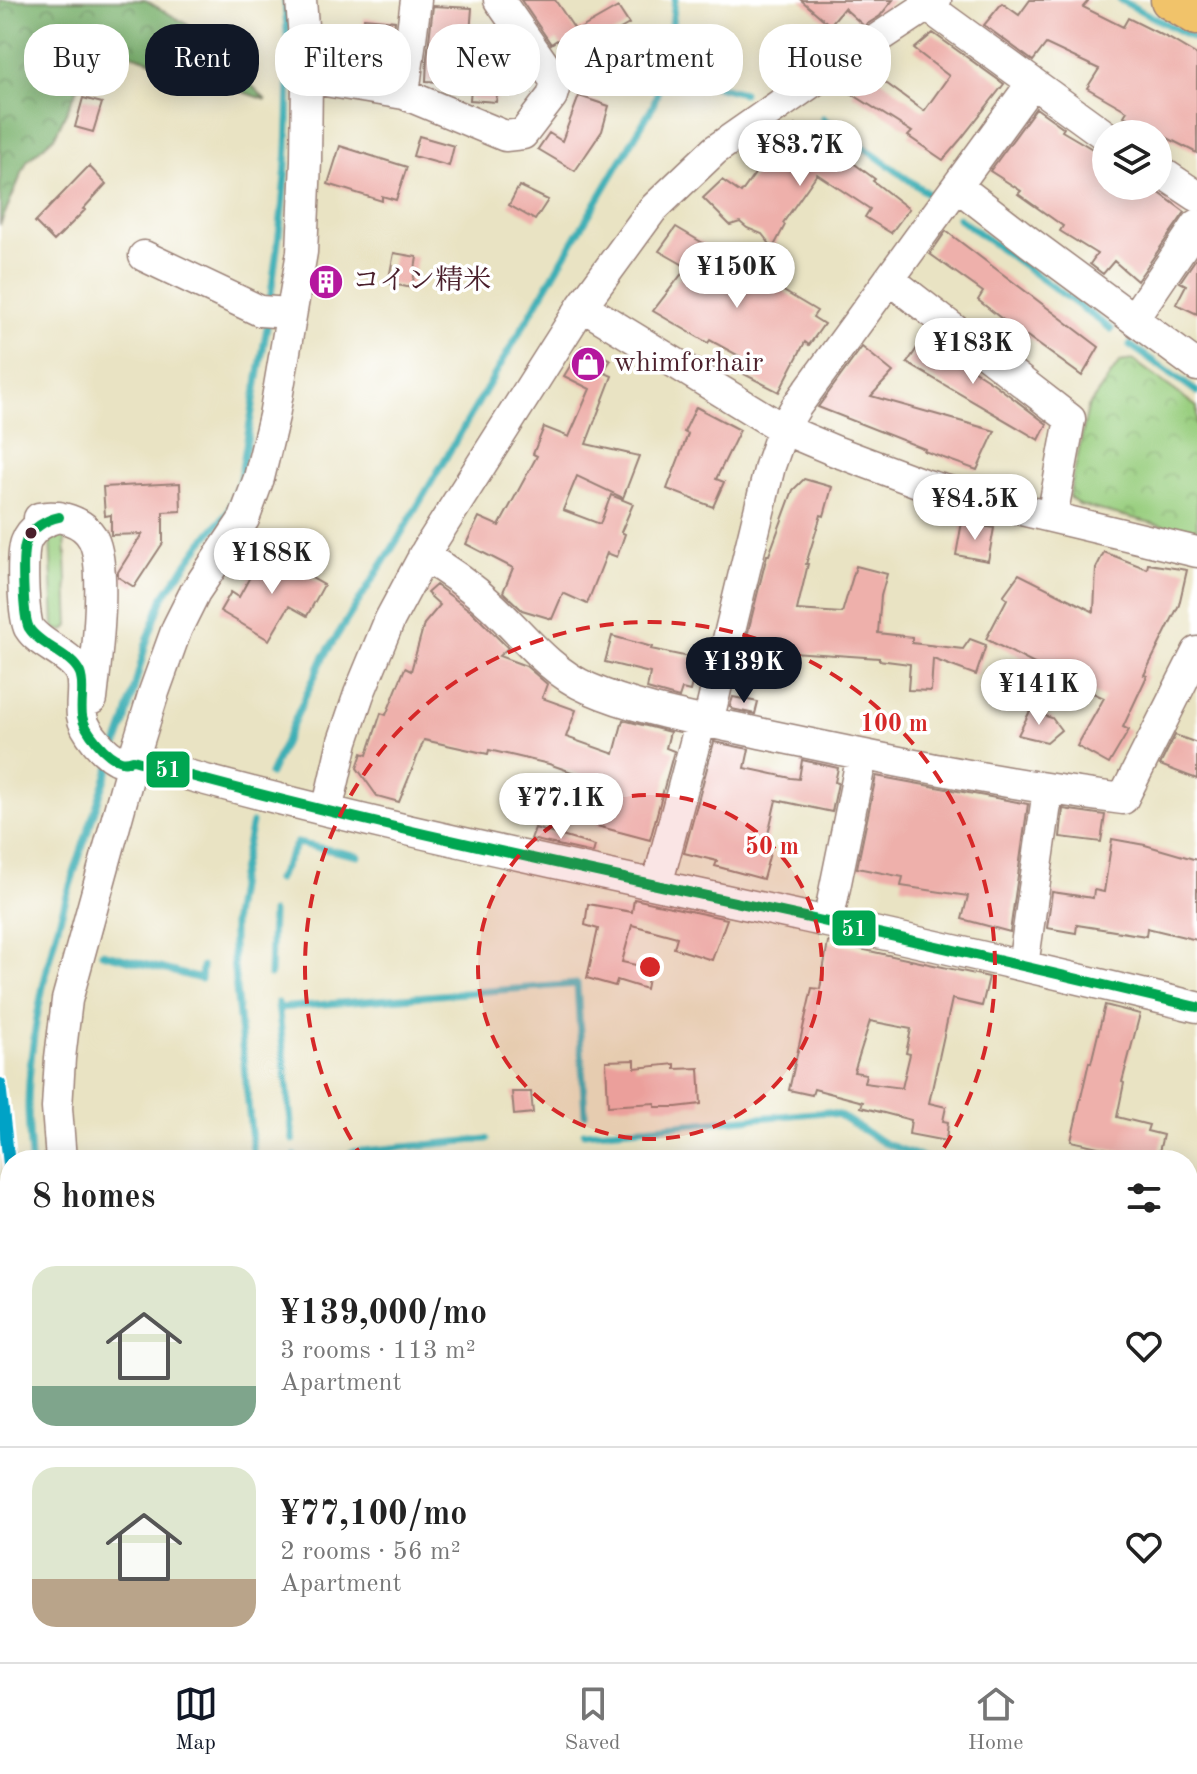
<!DOCTYPE html>
<meta charset="utf-8">
<style>
body{margin:0;font-family:"Old Standard TT","Noto Serif JP",serif;background:#f2f2f2;color:#222;height:100vh;display:flex;flex-direction:column;font-size:30px;white-space:nowrap}
*{box-sizing:border-box;margin:0}
p{font-size:26px;color:#767676}
.icon{flex:none;width:44px;height:44px;fill:none;stroke:currentColor;stroke-width:2;stroke-linecap:round;stroke-linejoin:round}
.map{position:relative;flex:1;overflow:hidden}
.panel{position:absolute;left:0px;top:1150px;width:1198px;height:512px;display:flex;flex-direction:column;background:#fff;border-radius:32px 32px 0 0;box-shadow:0 4px 20px #0003}
.panel>*{flex:none}
.banner{position:absolute;left:24px;top:24px;width:1150px;height:72px;display:flex;gap:16px}
.controls{position:absolute;left:1092px;top:120px;display:grid;gap:16px}
.controls a{display:grid;place-items:center;width:80px;height:80px;border-radius:50%;background:#fff;box-shadow:0 4px 20px #0003;font-size:40px}
.price{position:absolute;translate:-50% -68px;padding:0 18px;border-radius:28px;background:#fff;color:#222;font-size:26px;line-height:52px;filter:drop-shadow(0 2px 4px #0008)}
.price::after{content:'';position:absolute;left:50%;top:48px;width:24px;height:18px;margin-left:-12px;background:inherit;clip-path:polygon(0 0,100% 0,50% 100%)}
.price.selected{background:#111827;color:#fff}
ul{padding:0;list-style:none}
li{display:flex;align-items:center;gap:24px;height:200px;padding:0 32px}
li+li{border-top:2px solid #e0e0e0}
li span{display:grid;place-items:center;flex:none;width:224px;height:160px;border-radius:24px;color:#555}
li>.icon{margin-inline-start:auto}
span .icon{width:96px;height:96px;fill:#fffc;stroke-width:1}
li b{font-size:34px}
h2{display:flex;justify-content:space-between;align-items:center;height:96px;padding:0 32px;font-size:34px}
.pill{padding:0 28px;border-radius:32px;background:#fff;box-shadow:0 4px 20px #0003;font-size:28px;line-height:72px}
.pill.selected{background:#111827;color:#fff}
.dock{display:flex;justify-content:space-around;align-items:center;height:112px;border-top:2px solid #e0e0e0;background:#fff;font-size:22px;color:#767676}
.dock a{display:grid;justify-items:center;gap:4px}
.dock .selected{color:#111827}
.map>svg:first-child{display:block}
.grass{fill:#9acf80;stroke:#727756;stroke-width:2}
.forest{fill:url(#forest-crowns);stroke:#62684c;stroke-width:2}
.park{fill:url(#park-crowns);stroke:#727756;stroke-width:2}
.lines{fill:none;stroke-linecap:round;stroke-linejoin:round}
.stream{stroke:#3eafb5;stroke-width:7}
.building{fill:#eeb0ab;fill-rule:evenodd}
.minor-casing{stroke:#9a8177;stroke-width:33}
.major-casing{stroke:#9a8177;stroke-width:41}
.minor{stroke:#fff;stroke-width:30}
.major{stroke:#f1c36a;stroke-width:38}
.bus-1-casing{stroke:#fff;stroke-width:16}
.bus-1{stroke:#00a651;stroke-width:10}
.rail-1-casing{stroke:#fff;stroke-width:18}
.rail-1{stroke:#04a2c6;stroke-width:12}
.ring{fill:none;stroke:#d62828;stroke-width:4;stroke-dasharray:14 10}
.bus-dot{fill:#4a1f2b;stroke:#fff;stroke-width:3}
.labels{text-anchor:middle;dominant-baseline:central;stroke-width:7;stroke-linejoin:round;paint-order:stroke}
.poi-label{font-size:28px;fill:#4a1f2b;stroke:#fff;text-anchor:start}
.centre{fill:#d62828;stroke:#fff;stroke-width:4}
.ring-label{font-size:24px;text-anchor:middle;font-weight:bold;fill:#d62828;stroke:#fff;stroke-width:7;stroke-linejoin:round;paint-order:stroke}
.line-badge{stroke:#fff;stroke-width:3}
.badge-label{font-size:22px;text-anchor:middle;font-weight:bold;fill:#fff}
</style>
<div class="map">
<svg width="1197" height="1662" viewBox="0 0 1197 1662">
<defs>
<pattern id="forest-crowns" width="20" height="18" patternUnits="userSpaceOnUse" patternTransform="scale(2)"><rect width="20" height="18" fill="#7bb26e"/><path d="M2 6a3 3 0 1 1 6 0M12 15a3 3 0 1 1 6 0" fill="none" stroke="#67905b"/></pattern>
<pattern id="park-crowns" width="20" height="18" patternUnits="userSpaceOnUse" patternTransform="scale(2)"><rect width="20" height="18" fill="#9acf80"/><path d="M2 6a3 3 0 1 1 6 0M12 15a3 3 0 1 1 6 0" fill="none" stroke="#86b16f"/></pattern>
</defs>
<rect width="100%" height="100%" fill="#fff"/>
<filter id="ink" filterUnits="userSpaceOnUse"><feTurbulence type="fractalNoise" baseFrequency=".0125" numOctaves="2"/><feDisplacementMap in="SourceGraphic" scale="16" xChannelSelector="R" yChannelSelector="G"/><feConvolveMatrix kernelMatrix="1 2 1 2 8 2 1 2 1" color-interpolation-filters="sRGB"/></filter>
<filter id="wash" filterUnits="userSpaceOnUse"><feTurbulence type="fractalNoise" baseFrequency=".006" numOctaves="4" result="noise"/><feDisplacementMap in="SourceGraphic" scale="32" xChannelSelector="R" yChannelSelector="G"/><feGaussianBlur stdDeviation="1.8" result="paint"/><feColorMatrix in="noise" values="0 0 0 0 0 0 0 0 0 0 0 0 0 0 0 0 0 1.4 0 .05"/><feComposite in="paint" operator="in"/></filter>
<g filter="url(#wash)">
<rect width="100%" height="100%" fill="#e9e3c3"/>
<path class="grass" d="M53 532H61L65 535 69 626 64 631 55 629 54 625 50 535Z"/>
<path class="forest" d="M0 0H145L202 33 266 100 99 43 55 136 27 161 0 225Z"/>
<path class="park" d="M1133 360 1197 407V534L1079 505 1069 497 1088 407 1120 362Z"/>
<g class="lines">
<path class="stream" d="M1120 0 1197 40
M664 73 743 93
M823 118 931 196
M958 218 1111 329
M270 303C274 268 280 233 283 198 290 133 290 66 285 0
M1130 345 1197 392
M116 748 125 723 146 644 163 597 201 544 228 512 240 480 268 321
M270 774 323 658 398 539 653 106 668 58 675 0
M252 823 239 881 233 918V960L254 1160
M277 880 297 843 358 856
M102 953 201 979 202 967
M270 975 272 913
M278 1003 293 1140
M278 1008 577 984 585 1114
M584 1133 825 1112 839 1115 884 1143 930 1160
M352 1152 487 1139
M295 1156V1160
M31 1160C30 1142 28 1123 28 1105 30 993 74 869 111 764
M307 1652 308 1662
M348 1652 349 1662
M1106 1652V1662"/>
</g>
<g id="blocks">
<path class="building" d="M521 0H555L576 31 618 7 629 24 594 44 613 73 592 88 557 40 551 44Z
M801 0H893L880 16 864 26 844 8 830 25Z
M1030 0H1089L1083 7 1123 27 1128 18 1170 39 1197 55V153L1124 116 1127 111 1087 88 1099 69 1046 44 1033 61 984 25 1002 3 1019 15Z
M433 6 472 8 469 47 512 50 521 63 520 96 497 94 496 102 470 100 471 87H453V83L426 81 427 58Z
M364 18 395 21 391 55 361 52Z
M933 33 1004 84 960 140 943 160 908 136 912 132 852 94 871 72 924 111 949 76 914 49Z
M579 96 609 106 602 131 575 171 538 149 549 133 562 141Z
M83 98 102 103 93 132 75 127Z
M1036 108 1064 128 1062 131 1106 157V186H1150L1185 212 1137 281 1114 261 1103 274 1090 264 1097 254 1060 231 1063 226 1018 194 1021 191 990 171Z
M795 125 833 148 875 179 873 181 909 209 891 233 865 217 870 209 817 174 783 223 785 225 773 248 762 234 747 228 740 222 730 225 703 198 722 180 741 193 767 157 772 161Z
M419 136 454 146 449 166 413 156Z
M340 146 407 167 396 200 382 196V201L328 184Z
M89 166 106 184 83 209 85 210 54 241 35 222Z
M519 186 548 200 535 220 509 205Z
M676 227 817 311 813 317 824 324 809 345 805 342 779 392 744 374 750 362 710 340 708 343 653 311 687 267 659 251Z
M946 231 1099 347 1082 376 1027 336 1026 338 978 300 983 292 930 254Z
M394 253 417 257 412 288 388 283Z
M1197 257V314L1176 304 1186 285 1180 282Z
M926 335 950 349 957 354 954 358 993 383 1047 424 1039 440 907 363Z
M582 346 611 360 603 372 612 376 586 444 639 456 623 498 577 476 563 510 600 524 611 495 633 504 621 532 625 534 617 557 607 553 587 604 563 593 552 619 522 610 503 592 513 568 466 544 479 517 499 526 537 456 533 454 544 427 569 437 590 389 564 376Z
M862 347 893 372 871 396 995 431 977 470 924 451 925 449 818 407Z
M696 407 740 430 716 479 724 482 713 507 667 489 688 434 684 432Z
M804 479 832 487 824 516 821 515 806 564H808L797 610 842 613 856 566 887 574 881 596 878 633 912 637V643L963 649 970 639 986 645 976 675 933 659 931 691 908 690 910 664 879 660V658L792 652 746 640 767 555H769L793 490Z
M180 483 181 511 163 512V543L134 587 118 577V572L142 534 111 535V515L105 516 103 487Z
M962 522 994 528 988 561 956 555Z
M264 551 324 585 307 616 289 606 269 640 220 611 231 592 239 597Z
M1104 552 1147 569 1148 564 1187 570 1179 605 1144 675 1147 676 1123 727 1129 730 1109 764 1077 746 1104 698 1049 673 1050 672 986 639 1007 599 1003 596 1019 574 1094 612 1096 568Z
M436 585 472 612 508 648 499 656 526 666 547 684 542 698 576 710 566 737 614 754 623 720 670 732 666 748 674 751 650 840 597 826 608 785 549 764 489 750 488 754 424 740 399 802 377 796 357 768 362 753 367 755 381 713 386 715 405 668 411 671 424 624 440 605 427 593Z
M612 636 652 647 651 649 698 659 690 691 682 689 679 698 647 689 650 673 605 662Z
M733 697 758 702 755 714 732 709 730 706Z
M1030 711 1052 718 1061 730 1047 742 1018 735Z
M1175 735 1197 743V779L1160 765Z
M714 742 749 749 745 768 791 778 799 779 802 760 838 768 835 782 838 783 832 812 776 800 764 851 770 853 763 879 715 866 717 861 684 853Z
M876 776 1028 804 1010 932 962 919 968 896 901 886 903 877 857 868Z
M1063 809 1105 815 1101 842 1060 837Z
M535 828 595 846 593 853 531 839Z
M1112 839 1145 845 1197 860V940L1147 928 1146 936 1077 925 1076 933 1047 928 1052 892 1093 898 1094 890 1104 892Z
M634 899 727 919 712 960 674 948 677 937 632 925 622 962 650 968 646 989 617 980 615 986 587 978 598 929 585 925 588 904 632 912Z
M828 942 989 977 982 1006 952 999 929 1103 946 1107 943 1121 948 1122 946 1141 909 1134 911 1120 861 1107 863 1102 814 1089 812 1095 789 1090 812 988 820 989ZM870 1021 911 1029 906 1053 910 1054 902 1088 864 1083 866 1074 854 1072Z
M1105 1005 1140 1014 1122 1082 1124 1083 1117 1117 1149 1125 1147 1131 1163 1135 1157 1160 1071 1141 1089 1062 1091 1063Z
M635 1060V1068L675 1064V1069L699 1068 701 1104 676 1107H655V1103L608 1106 606 1061Z
M512 1092H531L533 1113 514 1115Z"/>
</g>
</g>
<g filter="url(#ink)">
<use href="#blocks" fill-opacity="0" stroke="#9a8177" stroke-width="2"/>
<g class="lines">
<g class="minor-casing">
<path id="minor" d="M927 6 1106 136
M307 78 404 94 505 136 523 134 552 96 556 82 499 0
M404 94 416 0
M1158 170 1197 196
M957 186 1032 244 1197 366
M144 256 260 311 291 313
M889 279 1070 419 1052 517
M582 306 783 429 835 451 923 484 980 500 1197 552
M1134 318 1197 225
M59 517C46 520 31 528 26 542 21 553 23 617 29 628 40 646 72 654 80 673 85 685 80 702 82 716 84 730 106 757 121 761 124 762 130 761 133 760 362 825 595 871 827 922 950 948 1074 978 1197 1007
M39 518C58 514 83 520 93 539 108 569 96 663 92 699
M423 556C448 570 471 586 492 606 522 634 549 671 588 688 642 712 707 721 764 734 883 759 1002 784 1123 799L1197 652
M708 722 770 466 783 429 796 407 1032 83
M327 811 343 741 359 694 390 619 427 550 582 306 652 210 715 150 821 76 936 0
M657 885 701 720
M828 922 862 755
M1023 966 1048 790
M61 1160 57 1108 60 1058 67 1000 133 760 154 692 177 628 195 592 244 519 259 478 274 416 302 252 306 161 307 78 301 0
M0 1206 10 1201
M1188 1642 1197 1633
M1168 1662 1178 1652"/>
</g>
<g class="major-casing">
<path id="major" d="M1170 0 1197 16"/>
</g>
<use href="#minor" class="minor"/>
<use href="#major" class="major"/>
<g class="bus-1-casing">
<path id="bus-1" d="M59 517C46 520 31 528 26 542 21 553 23 617 29 628 40 646 72 654 80 673 85 685 80 702 82 716 84 730 106 757 121 761 124 762 130 761 133 760 362 825 595 871 827 922 950 948 1074 978 1197 1007"/>
</g>
<use href="#bus-1" class="bus-1"/>
<g class="rail-1-casing">
<path id="rail-1" d="M0 1084 10 1173
M0 1201 10 1290"/>
</g>
<use href="#rail-1" class="rail-1"/>
</g>
</g>
<circle cx="650" cy="967" r="172" fill="#d62828" fill-opacity=".12"/>
<g class="ring">
<circle cx="650" cy="967" r="172"/>
<path d="M364 1160A345 345 0 1 1 936 1160"/>
</g>
<defs>
<g id="building-disc" transform="scale(1.8)"><circle r="9.5" fill="#b5179e" stroke="#fff"/><path d="M-4-6H4V6H1V3H-1V6H-4ZM-2.5-4.3h1.7v1.8h-1.7ZM.8-4.3h1.7v1.8H.8ZM-2.5-1h1.7V.8h-1.7ZM.8-1h1.7V.8H.8Z" fill="#fff"/></g>
<g id="shop-disc" transform="scale(1.8)"><circle r="9.5" fill="#b5179e" stroke="#fff"/><path d="M-5-2.5h2.3a2.7 3.5 0 0 1 5.4 0H5L5.5 6h-11ZM-1.5-2.5h3a1.5 2.3 0 0 0-3 0Z" fill="#fff"/></g>
</defs>
<g fill-rule="evenodd">
<use href="#building-disc" x="326" y="282"/>
<use href="#shop-disc" x="588" y="364"/>
</g>
<circle class="bus-dot" cx="31" cy="533" r="7"/>
<g class="labels">
<g class="poi-label">
<text x="352" y="282">コイン精米</text>
<text x="614" y="364">whimforhair</text>
</g>
</g>
<circle cx="650" cy="967" r="12" class="centre"/>
<g class="ring-label">
<text x="894" y="731">100 m</text>
<text x="772" y="854">50 m</text>
</g>
<g class="line-badge">
<rect x="145" y="750" width="46" height="39" rx="8" fill="#00a651"/>
<rect x="831" y="909" width="46" height="38" rx="8" fill="#00a651"/>
</g>
<g class="badge-label">
<text x="168" y="777">51</text>
<text x="854" y="936">51</text>
</g>
</svg>
<div class="controls">
<a><svg class="icon" aria-label="layers" viewBox="0 0 24 24"><path d="M12 4l9 5-9 5-9-5zM3 14l9 5 9-5"/></svg></a>
</div>
<b class="price" style="left:800px;top:188px">¥83.7K</b>
<b class="price" style="left:737px;top:310px">¥150K</b>
<b class="price" style="left:973px;top:386px">¥183K</b>
<b class="price" style="left:975px;top:542px">¥84.5K</b>
<b class="price" style="left:272px;top:596px">¥188K</b>
<b class="price selected" style="left:744px;top:705px">¥139K</b>
<b class="price" style="left:1039px;top:727px">¥141K</b>
<b class="price" style="left:561px;top:841px">¥77.1K</b>
<div class="banner">
<a class="pill">Buy</a>
<a class="pill selected">Rent</a>
<a class="pill">Filters</a>
<a class="pill">New</a>
<a class="pill">Apartment</a>
<a class="pill">House</a>
</div>
<section class="panel">
<h2>8 homes<svg class="icon" aria-label="filters" viewBox="0 0 24 24"><path d="M4 7h16M4 17h16"/><circle cx="9" cy="7" r="2"/><circle cx="15" cy="17" r="2"/></svg></h2>
<ul>
<li><span style="background:linear-gradient(#dfe7d0 75%,#7fa58c 0)"><svg class="icon" aria-label="home" viewBox="0 0 24 24"><path d="M3 11l9-7 9 7M6 9v11h12V9"/></svg></span><div><b>¥139,000/mo</b><p>3 rooms · 113 m²</p><p>Apartment</p></div><svg class="icon" aria-label="heart" viewBox="0 0 24 24"><path d="M12 20l-8-8c-3-5 5-10 8-4 3-6 11-1 8 4z"/></svg></li>
<li><span style="background:linear-gradient(#dfe7d0 70%,#b9a48a 0)"><svg class="icon" aria-label="home" viewBox="0 0 24 24"><path d="M3 11l9-7 9 7M6 9v11h12V9"/></svg></span><div><b>¥77,100/mo</b><p>2 rooms · 56 m²</p><p>Apartment</p></div><svg class="icon" aria-label="heart" viewBox="0 0 24 24"><path d="M12 20l-8-8c-3-5 5-10 8-4 3-6 11-1 8 4z"/></svg></li>
</ul>
</section>
</div>
<nav class="dock">
<a class="selected"><svg class="icon" aria-label="map" viewBox="0 0 24 24"><path d="M3 6l6-2 6 2 6-2v14l-6 2-6-2-6 2zM9 4v14M15 6v14"/></svg>Map</a>
<a><svg class="icon" aria-label="saved" viewBox="0 0 24 24"><path d="M7 4h10v16l-5-4-5 4z"/></svg>Saved</a>
<a><svg class="icon" aria-label="home" viewBox="0 0 24 24"><path d="M3 11l9-7 9 7M6 9v11h12V9"/></svg>Home</a>
</nav>
